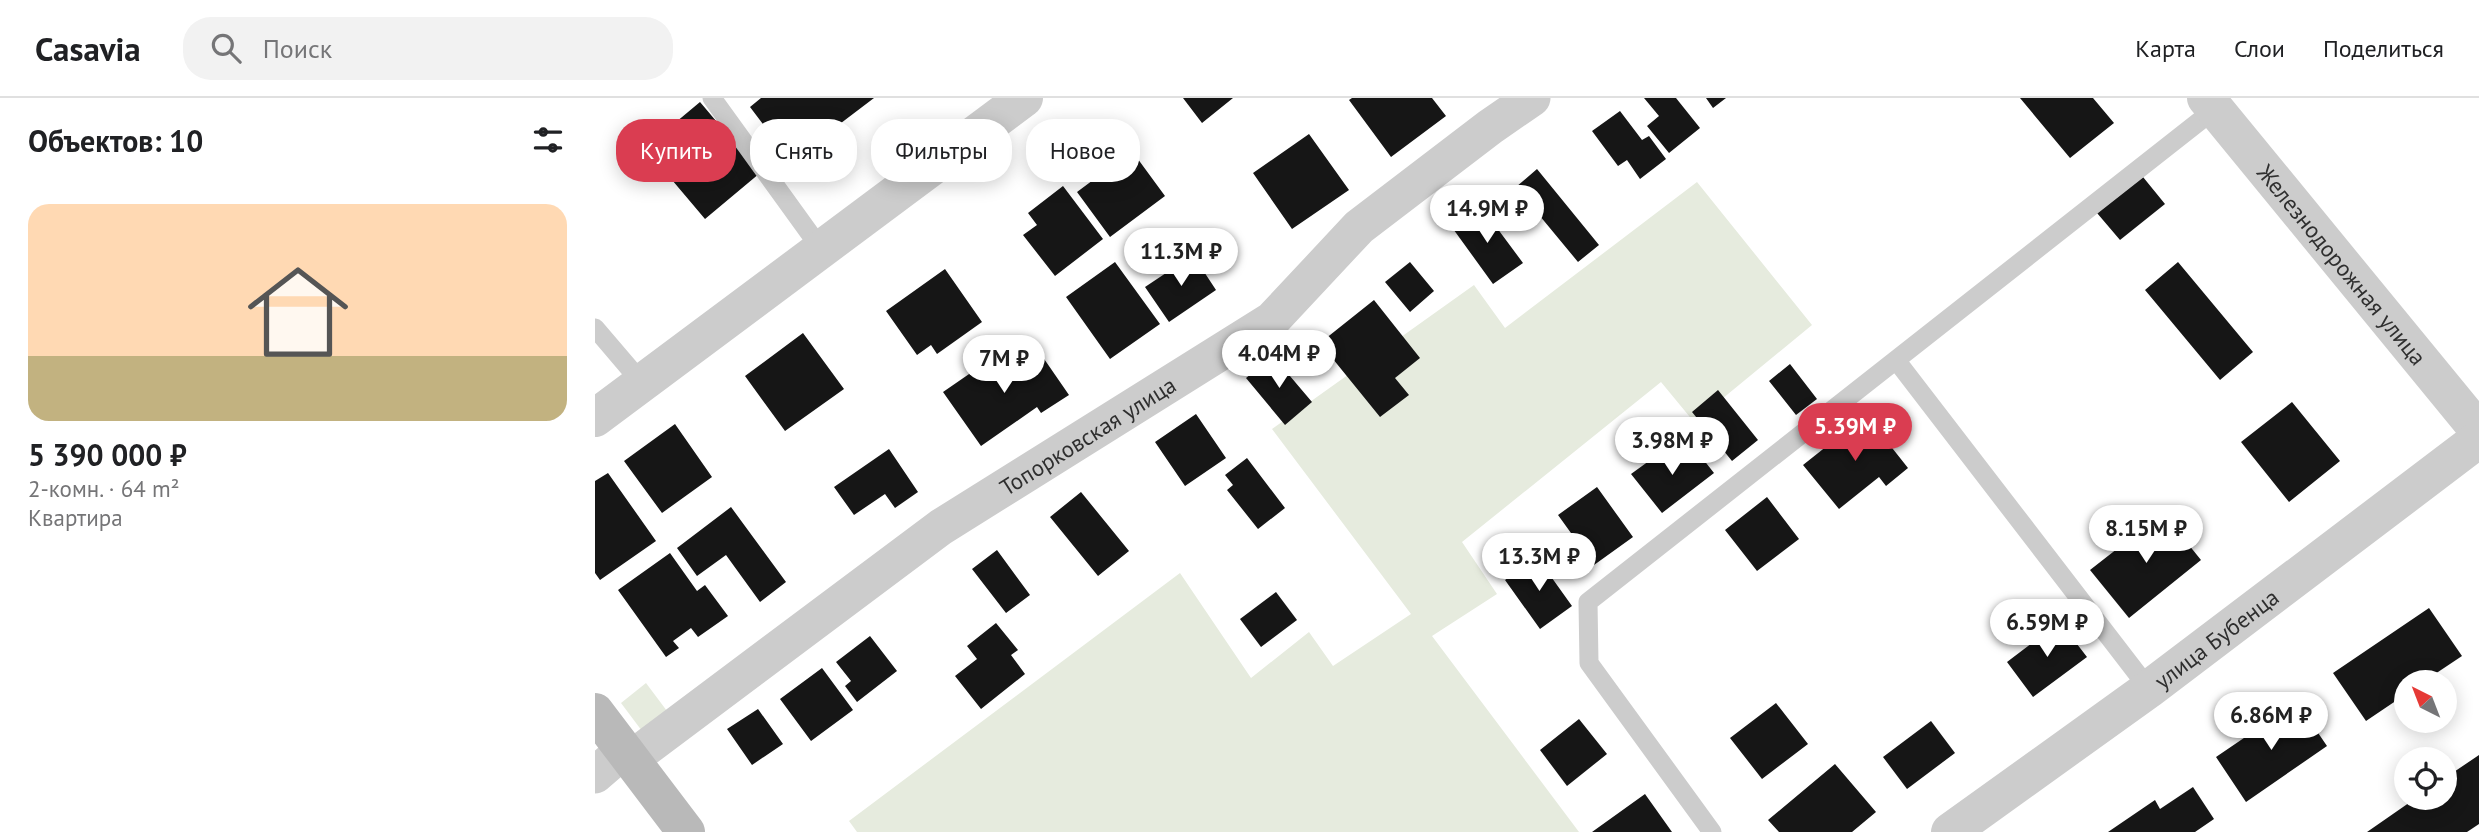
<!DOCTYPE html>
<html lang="ru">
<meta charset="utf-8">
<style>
body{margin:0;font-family:"PT Sans",sans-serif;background:#f2f2f2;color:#202124;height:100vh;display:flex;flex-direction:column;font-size:26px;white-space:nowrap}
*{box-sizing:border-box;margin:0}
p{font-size:23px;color:#757577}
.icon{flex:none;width:38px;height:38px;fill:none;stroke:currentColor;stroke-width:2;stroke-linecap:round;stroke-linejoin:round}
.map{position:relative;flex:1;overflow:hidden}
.panel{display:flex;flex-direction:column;background:#fff;width:595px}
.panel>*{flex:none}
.hud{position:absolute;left:21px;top:21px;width:665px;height:63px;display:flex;gap:14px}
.needle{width:46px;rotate:318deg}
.fabs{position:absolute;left:1799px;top:572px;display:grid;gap:14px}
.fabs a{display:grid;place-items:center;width:63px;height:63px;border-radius:50%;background:#fff;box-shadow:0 4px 18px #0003;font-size:35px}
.price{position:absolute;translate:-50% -60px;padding:0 16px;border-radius:24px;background:#fff;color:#222;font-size:23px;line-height:46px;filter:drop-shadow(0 2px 4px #0008)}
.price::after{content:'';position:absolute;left:50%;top:42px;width:21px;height:16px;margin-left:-10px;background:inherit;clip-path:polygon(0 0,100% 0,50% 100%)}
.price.active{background:#da3d51;color:#fff}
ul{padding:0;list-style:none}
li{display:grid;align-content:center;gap:14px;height:371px;padding:0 28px}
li+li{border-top:2px solid #e0e0e0}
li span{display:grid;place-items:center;height:217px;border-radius:21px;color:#555}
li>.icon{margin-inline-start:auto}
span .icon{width:126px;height:126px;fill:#fffc;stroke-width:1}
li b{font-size:30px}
h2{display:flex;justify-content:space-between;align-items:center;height:84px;padding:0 28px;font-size:30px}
.chip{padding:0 24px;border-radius:28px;background:#fff;box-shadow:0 4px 18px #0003;font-size:24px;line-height:63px}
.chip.active{background:#da3d51;color:#fff}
header{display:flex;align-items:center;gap:42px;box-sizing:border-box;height:98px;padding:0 35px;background:#fff;border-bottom:2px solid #e0e0e0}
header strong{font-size:33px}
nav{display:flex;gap:38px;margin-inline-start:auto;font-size:24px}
.search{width:490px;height:63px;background:#f2f2f2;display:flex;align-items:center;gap:18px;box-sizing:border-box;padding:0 24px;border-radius:28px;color:#757577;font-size:26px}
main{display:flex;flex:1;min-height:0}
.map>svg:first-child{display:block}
.green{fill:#e6ebde}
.building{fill:#161616}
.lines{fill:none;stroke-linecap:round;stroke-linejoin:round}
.service{stroke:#ccc;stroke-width:19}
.minor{stroke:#ccc;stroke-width:37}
.tertiary{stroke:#ccc;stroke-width:38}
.secondary{stroke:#b9b9b9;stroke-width:38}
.labels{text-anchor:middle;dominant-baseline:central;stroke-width:7;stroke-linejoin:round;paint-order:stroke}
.street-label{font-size:23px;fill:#2f2f2f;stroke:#fff}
</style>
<header>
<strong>Casavia</strong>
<div class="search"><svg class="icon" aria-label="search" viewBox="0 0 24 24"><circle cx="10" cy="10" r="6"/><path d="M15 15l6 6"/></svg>Поиск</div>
<nav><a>Карта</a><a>Слои</a><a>Поделиться</a></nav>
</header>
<main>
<section class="panel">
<h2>Объектов: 10<svg class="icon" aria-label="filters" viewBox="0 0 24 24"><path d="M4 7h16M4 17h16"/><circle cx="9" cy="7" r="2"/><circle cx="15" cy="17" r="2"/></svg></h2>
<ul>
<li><span style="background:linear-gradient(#ffd9b3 70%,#c2b280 0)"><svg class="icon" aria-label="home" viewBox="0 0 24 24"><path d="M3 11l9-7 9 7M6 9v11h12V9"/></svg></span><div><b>5 390 000 ₽</b><p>2-комн. · 64 m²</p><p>Квартира</p></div></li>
</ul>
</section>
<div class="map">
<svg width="1884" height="734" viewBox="0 0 1884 734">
<rect width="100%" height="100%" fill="#fff"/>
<path class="green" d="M1102 84 1217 227 1099 324 1066 284 867 444 902 496 837 538 984 734H262L254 723 585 475 656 580 714 534 738 568 816 516 677 331 879 187 910 230Z
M51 585 75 617 50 637 26 605Z"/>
<path class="building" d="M166 0H279L196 63 155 9Z
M588 0H638L607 25Z
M757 0H837L851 18 796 59 754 2Z
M1049 0H1081L1105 30 1074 55 1052 28 1064 18Z
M1111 0H1131L1118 10Z
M1425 0H1498L1519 25 1475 60Z
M105 4 165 75 110 121 50 50Z
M1025 13 1047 42 1054 38 1071 61 1045 81 1032 62 1023 68 997 33Z
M714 36 754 92 697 131 658 75Z
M537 53 570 98 515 139 482 94Z
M942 71 1004 147 983 164 921 89Z
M1548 79 1570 106 1525 142 1502 115Z
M468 88 508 141 460 178 428 137 442 127 433 115Z
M885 107 928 165 898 186 856 128Z
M598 157 621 192 574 224 550 189Z
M520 164 565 226 515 261 471 199Z
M815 164 839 193 815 214 790 184Z
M1583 164 1658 254 1625 282 1550 192Z
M350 171 387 224 342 256 336 247 322 257 291 213Z
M779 202 825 260 800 280 814 297 785 319 725 245Z
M208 235 249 291 190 333 150 278Z
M406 254 418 272 445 255 474 297 446 315 442 309 386 348 348 294Z
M678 258 717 304 690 327 651 280Z
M1195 266 1222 301 1201 317 1174 283Z
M1123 292 1163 342 1137 363 1097 314Z
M1697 304 1745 363 1694 404 1646 344Z
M601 316 631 360 590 388 560 344Z
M1271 317 1313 370 1291 388 1284 379 1244 411 1208 367Z
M80 326 117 379 67 415 29 363Z
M1097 347 1119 375 1067 415 1036 376 1065 355 1073 366Z
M294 351 323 394 300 410 290 396 259 417 239 389Z
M652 360 690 410 663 431 632 392 638 387 630 377Z
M13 375 61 443 5 482 0 475V383Z
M1002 389 1038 439 999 467 963 417Z
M486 394 534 453 503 478 455 419Z
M1172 399 1204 441 1162 473 1130 432Z
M136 409 191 484 165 504 131 457 102 478 82 450Z
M1568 415 1606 462 1534 520 1495 472Z
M402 452 435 497 411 515 377 471Z
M75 455 102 493 110 487 133 518 103 539 96 530 78 543 84 550 71 559 23 492Z
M942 459 977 508 945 531 910 482Z
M681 494 702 522 666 549 645 521Z
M1834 510 1867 558 1828 584H1811V596L1771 623 1738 575Z
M1465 524 1492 559 1438 599 1412 564Z
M401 525 423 552 416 557 430 576 386 611 360 578 382 561 372 548Z
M275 538 302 573 262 604 250 588 256 583 241 564Z
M227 570 258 612 216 643 185 601Z
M1702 604 1732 648 1651 704 1621 659Z
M1181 605 1213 646 1167 681 1135 640Z
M163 611 188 646 157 667 132 631Z
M984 621 1012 656 972 688 945 652Z
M1336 623 1360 655 1312 691 1288 659Z
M1884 657V726L1872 734H1772L1821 700H1850V680Z
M1240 666 1281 714 1257 734H1184L1173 722Z
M1598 689 1619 721 1600 734H1513L1560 702 1565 711Z
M1050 696 1077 734H997Z"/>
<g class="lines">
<path class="service" d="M117 0 226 151
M0 230 47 285
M1301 262 1554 591
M1117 734 994 565 993 504 1620 11"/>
<g class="minor">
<path id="s1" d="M36 661 346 429 677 222 764 129 895 29 937 0"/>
<path d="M0 677 29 652"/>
</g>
<g class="tertiary">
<path id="s2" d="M1611 0 1884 333"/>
<path d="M0 320 429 0"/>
<path id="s3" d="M1355 734 1554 591 1884 341"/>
</g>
<path class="secondary" d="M0 614 91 734"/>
</g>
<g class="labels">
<g class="street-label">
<text stroke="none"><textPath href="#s2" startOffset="215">Железнодорожная улица</textPath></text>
<text stroke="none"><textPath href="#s1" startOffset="560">Топорковская улица</textPath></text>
<text stroke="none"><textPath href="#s3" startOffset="329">улица Бубенца</textPath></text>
</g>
</g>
</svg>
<div class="fabs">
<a><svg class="needle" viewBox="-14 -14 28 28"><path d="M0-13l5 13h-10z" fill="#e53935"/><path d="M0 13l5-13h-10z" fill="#757577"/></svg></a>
<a><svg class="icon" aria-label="locate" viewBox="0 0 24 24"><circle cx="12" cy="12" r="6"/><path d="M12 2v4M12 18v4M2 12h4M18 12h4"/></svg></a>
</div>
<b class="price" style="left:892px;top:147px">14.9M ₽</b>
<b class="price" style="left:586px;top:190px">11.3M ₽</b>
<b class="price" style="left:684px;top:292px">4.04M ₽</b>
<b class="price" style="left:409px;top:297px">7M ₽</b>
<b class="price active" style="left:1260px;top:365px">5.39M ₽</b>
<b class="price" style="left:1077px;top:379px">3.98M ₽</b>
<b class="price" style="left:1551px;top:467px">8.15M ₽</b>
<b class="price" style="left:944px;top:495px">13.3M ₽</b>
<b class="price" style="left:1452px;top:561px">6.59M ₽</b>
<b class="price" style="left:1676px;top:654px">6.86M ₽</b>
<div class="hud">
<a class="chip active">Купить</a>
<a class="chip">Снять</a>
<a class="chip">Фильтры</a>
<a class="chip">Новое</a>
</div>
</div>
</main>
